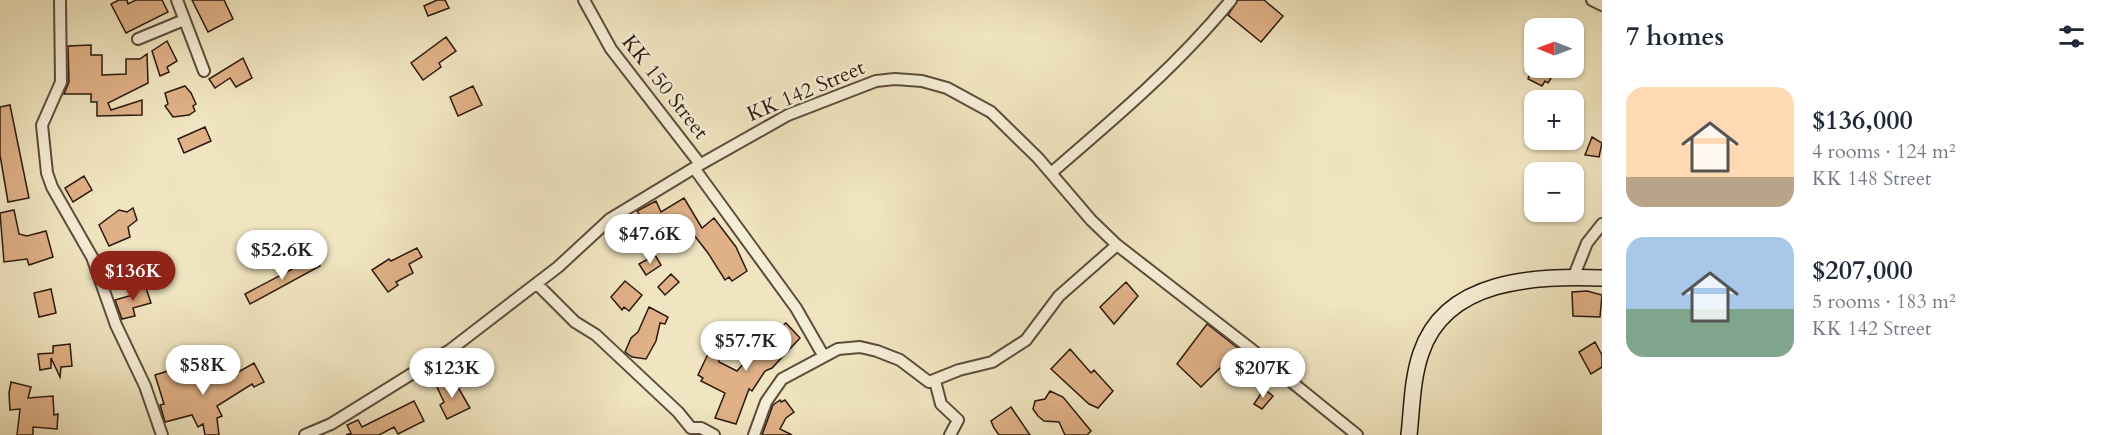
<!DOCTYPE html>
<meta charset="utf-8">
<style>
body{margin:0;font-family:Cardo,serif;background:#f6f6f7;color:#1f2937;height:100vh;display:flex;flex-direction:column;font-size:22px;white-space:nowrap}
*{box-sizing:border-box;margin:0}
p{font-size:20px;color:#747a83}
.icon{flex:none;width:33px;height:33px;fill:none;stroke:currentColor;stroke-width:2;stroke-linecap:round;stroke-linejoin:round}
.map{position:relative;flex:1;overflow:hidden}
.side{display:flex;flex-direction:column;background:#fff;width:510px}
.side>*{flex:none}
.needle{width:39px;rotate:271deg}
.fabs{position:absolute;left:1524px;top:18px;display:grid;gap:12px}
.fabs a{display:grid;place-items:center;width:60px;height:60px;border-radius:12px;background:#fff;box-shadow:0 2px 4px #0004;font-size:30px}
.price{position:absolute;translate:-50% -51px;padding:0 14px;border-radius:21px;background:#fff;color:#222;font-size:20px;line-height:39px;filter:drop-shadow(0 2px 3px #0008)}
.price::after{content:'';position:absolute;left:50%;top:36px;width:18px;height:14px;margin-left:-9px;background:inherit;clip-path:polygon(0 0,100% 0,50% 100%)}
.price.active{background:#8f2418;color:#fff}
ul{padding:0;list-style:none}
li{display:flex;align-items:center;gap:18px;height:150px;padding:0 24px}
li span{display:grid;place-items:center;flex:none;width:168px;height:120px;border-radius:18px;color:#555}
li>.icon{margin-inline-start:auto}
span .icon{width:72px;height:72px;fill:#fffc;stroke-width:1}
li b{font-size:26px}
h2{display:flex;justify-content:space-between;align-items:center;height:72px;padding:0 24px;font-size:26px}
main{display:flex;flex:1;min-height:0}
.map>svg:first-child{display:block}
.building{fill:#e0b187;stroke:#2c1910;stroke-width:1.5}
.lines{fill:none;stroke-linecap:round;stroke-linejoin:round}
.minor-casing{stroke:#5d4c3c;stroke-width:14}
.secondary-casing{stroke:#2c1910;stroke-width:18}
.minor{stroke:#f5eed6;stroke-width:10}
.secondary{stroke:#f5eed6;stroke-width:15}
.labels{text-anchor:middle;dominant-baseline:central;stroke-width:5;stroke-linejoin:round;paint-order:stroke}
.street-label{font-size:21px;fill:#2c1910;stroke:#f5eed6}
</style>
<main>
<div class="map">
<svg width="1602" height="435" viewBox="0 0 1602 435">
<rect width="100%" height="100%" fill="#f0e5c0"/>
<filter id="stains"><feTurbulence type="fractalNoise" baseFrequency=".00333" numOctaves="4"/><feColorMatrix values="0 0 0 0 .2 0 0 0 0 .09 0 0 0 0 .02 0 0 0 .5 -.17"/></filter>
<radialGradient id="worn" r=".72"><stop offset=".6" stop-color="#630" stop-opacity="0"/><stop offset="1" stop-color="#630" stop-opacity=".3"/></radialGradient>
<path class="building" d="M119 0H127L128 4 136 0H162L168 12 126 33 111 4Z
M192 0H224L233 19 208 32Z
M437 0H445L449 8 428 16 424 6Z
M1238 0H1264L1283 16 1261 42 1228 15Z
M446 37 456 51 439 63 441 67 423 80 411 63Z
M167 41 177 61 167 67 169 72 160 76 152 51Z
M91 45V55H102V75L126 74V59H140L147 54 148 83 108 103 111 110 142 100V115L97 116V102H91V94H64L69 82 68 46Z
M243 58 252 78 236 87 230 78 215 88 209 79Z
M1532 68H1550L1548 72 1553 75 1548 83 1545 81 1542 86 1528 79Z
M185 86 191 93 196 104 193 106 195 111 189 115 173 117 165 106 168 104 165 93Z
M473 86 482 105 458 116 450 97Z
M10 105 29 198 8 202 0 155V107Z
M205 127 211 141 184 153 178 139Z
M1592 137 1602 143 1599 157 1585 155Z
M84 176 92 190 73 202 65 188Z
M684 198 702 228 714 218 736 247 747 271 732 281 729 277 725 280 708 253 690 230 676 236 667 222 640 236 646 238 633 245 626 233 624 234 619 223 639 214 637 211 656 201 661 212Z
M133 208 137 220 128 227 130 237 109 246 99 225 119 210 127 212Z
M14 210 19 234 27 236 46 231 53 257 29 265 27 259 4 262 0 213Z
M417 248 422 257 409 264 413 273 396 282 398 285 388 292 372 270 389 259 391 261Z
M655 255 661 265 646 275 639 264Z
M315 257 320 266 250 304 245 294Z
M671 274 679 282 665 295 658 287Z
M625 281 642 295 629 311 624 307 622 310 611 297Z
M1126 282 1138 296 1114 324 1100 307Z
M145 285 151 303 133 308 135 316 122 319 115 300 136 294 134 288Z
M51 289 56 313 39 317 34 293Z
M1587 291 1602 295 1600 317 1573 316 1572 292Z
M649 307 668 317 665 324 660 323 656 341 646 359 632 357 625 352 631 338 638 332Z
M786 323 800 338 772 368 765 371 752 391 749 389 736 424 715 418 725 393 701 381 703 378 698 375 709 352 718 357 719 362 737 371 769 335Z
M1207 324 1239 349 1201 387 1177 364Z
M1595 342 1602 355V367L1591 374 1579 352Z
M70 344 72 366 61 367 60 377 51 358V368L40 370 38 354 53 353V346Z
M1070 349 1091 373 1094 370 1113 391 1098 408 1089 404 1051 369Z
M254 363 264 382 254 387 252 384 217 406 222 416 217 418 219 435H205L203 424 198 427 192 415 165 422 160 405 164 404 155 375 174 369 178 382H210L225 373 228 378Z
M452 377 470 408 447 419 440 405 444 402 436 385Z
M11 382 31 387 28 398 53 396 54 415 58 414 57 429 33 427V435H17L20 409 10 410 9 393Z
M1264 389 1273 396 1262 409 1254 404Z
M1050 391 1063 397 1091 431 1087 435H1065L1059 422 1044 421 1038 416 1033 409 1035 401 1045 399Z
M780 400 781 402 785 400 794 412 786 418 780 429 792 435H762L773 405Z
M414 401 424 421 398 434 394 427 379 435H346L351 433 347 425 358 420 362 427Z
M1011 407 1030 435H999L994 428 991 421Z"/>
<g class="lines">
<g class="minor-casing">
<path id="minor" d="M60 0 61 82 42 125 47 173 52 187 92 257 116 325 145 386 162 435
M177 0 204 71
M584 0 611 49 700 164
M1592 0 1602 5
M138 39 184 20
M694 168 796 308 823 355
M1051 173C1114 119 1178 65 1231 0
M1573 278 1587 243 1602 224
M537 284 575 322 596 335 678 412 691 428
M935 381 941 404 958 420 950 435
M691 428H701L714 435
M305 435 331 424 450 350 558 267 610 219 694 168 788 115 876 81 895 79 922 81 947 88 991 112 1038 158 1091 220 1117 245 1251 349 1357 435
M754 435 766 402 782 379 838 349 860 347 877 351 900 360 929 382 959 370 992 362 1026 340 1059 296 1117 245"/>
</g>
<g class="secondary-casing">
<path id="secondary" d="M1409 435C1412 408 1412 379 1421 353 1446 278 1536 276 1602 278"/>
</g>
<use href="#minor" class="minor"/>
<use href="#secondary" class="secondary"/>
</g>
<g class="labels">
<g class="street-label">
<text transform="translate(665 87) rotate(52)">KK 150 Street</text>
<text transform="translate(806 91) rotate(-23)">KK 142 Street</text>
</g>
</g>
<rect width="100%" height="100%" filter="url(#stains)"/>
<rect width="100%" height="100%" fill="url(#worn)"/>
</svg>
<div class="fabs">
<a><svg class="needle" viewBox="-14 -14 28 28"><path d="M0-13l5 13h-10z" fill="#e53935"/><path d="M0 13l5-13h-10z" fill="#747a83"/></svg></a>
<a>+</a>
<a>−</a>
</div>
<b class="price" style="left:650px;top:265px">$47.6K</b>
<b class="price" style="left:282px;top:281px">$52.6K</b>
<b class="price active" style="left:133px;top:302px">$136K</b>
<b class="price" style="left:746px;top:372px">$57.7K</b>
<b class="price" style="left:203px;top:396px">$58K</b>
<b class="price" style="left:452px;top:399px">$123K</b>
<b class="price" style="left:1263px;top:399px">$207K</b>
</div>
<section class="side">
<h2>7 homes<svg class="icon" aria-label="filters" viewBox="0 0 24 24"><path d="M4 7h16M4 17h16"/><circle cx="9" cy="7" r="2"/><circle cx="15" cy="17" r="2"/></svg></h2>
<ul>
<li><span style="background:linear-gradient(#ffd9b3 75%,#b9a48a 0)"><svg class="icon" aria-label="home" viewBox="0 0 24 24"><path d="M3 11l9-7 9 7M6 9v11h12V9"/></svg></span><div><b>$136,000</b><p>4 rooms · 124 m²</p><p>KK 148 Street</p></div></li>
<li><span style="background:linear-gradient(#a9c7e8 60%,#7fa58c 0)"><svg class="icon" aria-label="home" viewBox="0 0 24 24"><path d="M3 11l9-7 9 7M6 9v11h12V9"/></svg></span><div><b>$207,000</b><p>5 rooms · 183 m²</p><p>KK 142 Street</p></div></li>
</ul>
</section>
</main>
